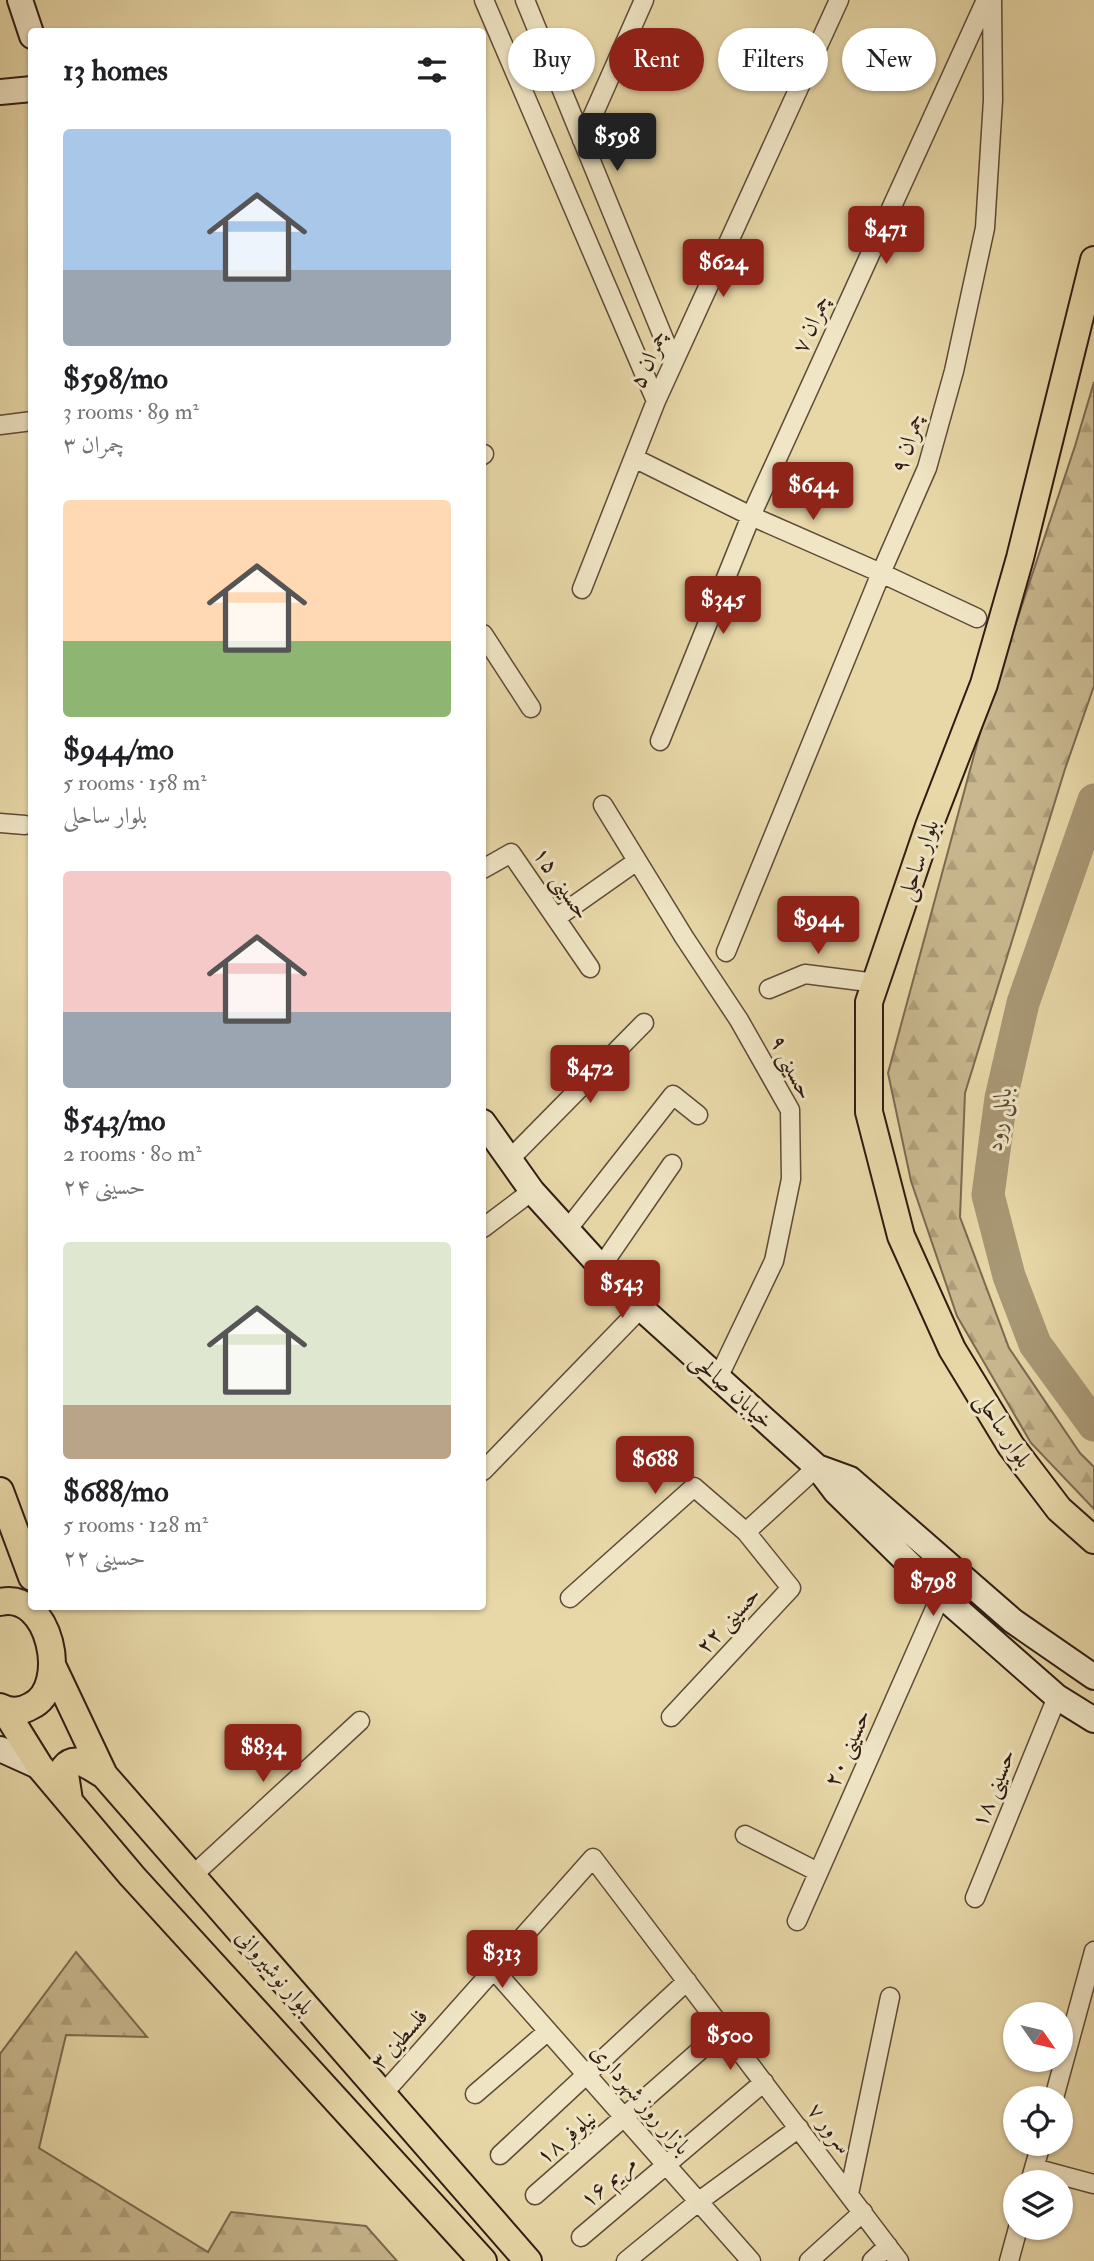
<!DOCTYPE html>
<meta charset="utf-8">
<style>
body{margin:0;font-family:"IM FELL Double Pica",Amiri,serif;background:#f6f6f6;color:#202124;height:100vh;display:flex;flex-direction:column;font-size:26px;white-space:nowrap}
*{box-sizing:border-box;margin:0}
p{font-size:23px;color:#757577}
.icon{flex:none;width:38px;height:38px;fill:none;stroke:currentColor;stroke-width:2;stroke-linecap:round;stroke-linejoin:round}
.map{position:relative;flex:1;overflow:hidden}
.panel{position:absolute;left:28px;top:28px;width:458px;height:1582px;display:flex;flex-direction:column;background:#fff;border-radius:7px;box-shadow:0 2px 5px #0004}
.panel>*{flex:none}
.banner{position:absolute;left:508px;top:28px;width:481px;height:63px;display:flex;gap:14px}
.needle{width:46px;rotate:124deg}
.buttons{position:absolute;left:1003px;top:2002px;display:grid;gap:14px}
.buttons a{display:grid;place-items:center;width:70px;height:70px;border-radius:50%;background:#fff;box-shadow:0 2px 5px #0004;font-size:35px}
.price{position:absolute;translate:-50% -60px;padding:0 16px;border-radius:7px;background:#8f2418;color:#fff;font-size:23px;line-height:46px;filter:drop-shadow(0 2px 4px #0008)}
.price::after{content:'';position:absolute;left:50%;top:42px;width:21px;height:16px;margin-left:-10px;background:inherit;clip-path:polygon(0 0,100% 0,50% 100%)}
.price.current{background:#222;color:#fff}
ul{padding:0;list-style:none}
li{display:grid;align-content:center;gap:14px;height:371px;padding:0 35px}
li span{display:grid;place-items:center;height:217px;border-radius:7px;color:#555}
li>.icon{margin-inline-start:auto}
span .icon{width:126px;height:126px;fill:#fffc;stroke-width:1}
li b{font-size:30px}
h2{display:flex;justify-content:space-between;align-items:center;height:84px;padding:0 35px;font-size:30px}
.chip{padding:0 24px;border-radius:32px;background:#fff;box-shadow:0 2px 5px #0004;font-size:24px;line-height:63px}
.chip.current{background:#8f2418;color:#fff}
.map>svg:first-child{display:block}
.forest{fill:url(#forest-firs);stroke:#7c6a51;stroke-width:2}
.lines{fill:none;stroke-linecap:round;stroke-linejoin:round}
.river{stroke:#a99875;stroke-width:33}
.street-casing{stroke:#5e4b38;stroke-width:21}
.secondary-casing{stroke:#301c13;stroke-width:28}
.primary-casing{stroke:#301c13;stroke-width:30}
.street{stroke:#f0e6c6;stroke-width:18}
.secondary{stroke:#f0e6c6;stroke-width:24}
.primary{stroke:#e8d8a8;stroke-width:26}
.labels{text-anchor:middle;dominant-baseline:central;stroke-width:6;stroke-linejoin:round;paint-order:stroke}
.street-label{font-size:23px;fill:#301c13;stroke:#f0e6c6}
.water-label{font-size:24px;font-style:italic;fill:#5a4735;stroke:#f0e6c6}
</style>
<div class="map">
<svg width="1094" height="2261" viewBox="0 0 1094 2261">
<defs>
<pattern id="forest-firs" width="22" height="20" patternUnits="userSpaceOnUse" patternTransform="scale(1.75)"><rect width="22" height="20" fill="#c9b88f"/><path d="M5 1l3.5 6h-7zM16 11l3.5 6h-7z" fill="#ad9e7a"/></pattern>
</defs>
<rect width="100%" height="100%" fill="#e8d8a8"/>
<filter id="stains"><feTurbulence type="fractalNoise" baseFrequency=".00286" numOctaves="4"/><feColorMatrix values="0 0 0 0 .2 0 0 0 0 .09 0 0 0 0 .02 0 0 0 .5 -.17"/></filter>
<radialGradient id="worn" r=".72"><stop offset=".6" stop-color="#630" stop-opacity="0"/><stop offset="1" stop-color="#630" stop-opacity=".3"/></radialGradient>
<path class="forest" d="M1094 382V686L1065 769 965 1093 960 1217 1009 1348 1080 1453 1094 1467V1509L1031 1443 957 1316 911 1181 888 1073 983 722 1075 446Z
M76 1952 147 2037 66 2035 39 2148 208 2252 231 2212 366 2226 397 2261H0V2054Z"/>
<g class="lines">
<path class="river" d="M1094 800 1023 1003 1001 1098 988 1195 1009 1276 1035 1344 1094 1425"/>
<g class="street-casing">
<path id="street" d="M484 0 656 401
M525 0 673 361
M582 140 644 0
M0 425 32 421
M483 455 484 454
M634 458 751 516 881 573 977 618
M582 589 656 401 839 0
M483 634 531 708
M660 741 751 516 986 0
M603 805 684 937 739 1020 790 1110 791 1179 774 1261 718 1378
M0 823 25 825
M483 869 511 853 590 968
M556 918 637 861
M726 952 881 573 927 468 954 371 985 228 993 100 992 0
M769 989 805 974 876 983
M509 1160 644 1023
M483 1228 532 1191
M567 1230 673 1095 698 1115
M601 1267 672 1164
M483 1471 641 1308
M570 1598 694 1487 746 1532
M671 1717 791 1588 746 1532 817 1467
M745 1835 818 1872
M192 1876 360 1721
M975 1898 1057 1697
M797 1921 941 1595
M494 1970 751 2261
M475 2094 548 2031
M382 2095 593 1858 899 2261
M1054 2098 1094 1951
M500 2155 687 1981
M1034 2168 1094 2184
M1030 2182 1041 2144
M849 2194 890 1997
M535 2195 722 2031
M581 2237 764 2082
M626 2261 698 2202 799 2128
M809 2261 863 2212
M872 2261 888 2246
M1009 2261 1018 2228"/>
</g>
<g class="secondary-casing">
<path id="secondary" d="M20 0 32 36
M0 92 32 89
M483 1122 532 1191 601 1267 641 1308 817 1467 836 1492 941 1595 1057 1697 1094 1720
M817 1467 850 1479 1013 1621 1094 1677
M0 1749 40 1767"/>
</g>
<g class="primary-casing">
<path id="primary" d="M1094 260 1020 558 984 684 929 826 869 1002V1112L901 1236 952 1349 1011 1446 1059 1509 1094 1540
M0 1491 32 1577
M0 1602C50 1590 71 1687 31 1706 21 1712 11 1713 0 1707
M52 1665 104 1775 528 2261
M4 1709 40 1767 132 1876 483 2261
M69 1800 64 1768C76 1753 91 1768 104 1775"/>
</g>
<use href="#street" class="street"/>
<use href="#secondary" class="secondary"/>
<use href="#primary" class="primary"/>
</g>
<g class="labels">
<g class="street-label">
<text transform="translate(811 324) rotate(-65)">چمران ۷</text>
<text transform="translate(648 359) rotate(-66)">چمران ۵</text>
<text transform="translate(907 443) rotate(-72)">چمران ۹</text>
<text transform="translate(918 860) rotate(-71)">بلوار ساحلی</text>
<text transform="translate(562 883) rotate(56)">حسینی ۱۵</text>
<text transform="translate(792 1067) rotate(63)">حسینی ٩</text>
<text transform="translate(732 1390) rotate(42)">خيابان صالحی</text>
<text transform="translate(1004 1430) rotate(57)">بلوار ساحلی</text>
<text transform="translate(728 1620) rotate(-47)">حسینی ۲۲</text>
<text transform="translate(847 1748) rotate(-66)">حسینی ٢٠</text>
<text transform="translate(993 1788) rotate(-68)">حسینی ۱۸</text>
<text transform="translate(275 1972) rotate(49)">بلوار نوشیروانی</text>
<text transform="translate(399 2039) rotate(-48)">فلسطین ۳</text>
<text transform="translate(641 2099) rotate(49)">بازار روز شهرداری</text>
<text transform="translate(830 2128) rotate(53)">سرور ۷</text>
<text transform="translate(566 2137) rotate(-40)">نیلوفر ۱۸</text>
<text transform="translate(608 2181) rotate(-41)">مریم ۱۶</text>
</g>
<g class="water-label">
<text transform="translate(999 1119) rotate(-81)">بابل رود</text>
</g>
</g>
<rect width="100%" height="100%" filter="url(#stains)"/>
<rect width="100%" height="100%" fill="url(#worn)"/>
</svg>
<div class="buttons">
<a><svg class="needle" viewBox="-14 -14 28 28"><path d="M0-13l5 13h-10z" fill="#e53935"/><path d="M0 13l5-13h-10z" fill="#757577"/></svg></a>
<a><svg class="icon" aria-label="locate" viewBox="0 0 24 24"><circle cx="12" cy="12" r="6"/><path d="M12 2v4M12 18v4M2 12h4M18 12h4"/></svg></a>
<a><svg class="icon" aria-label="layers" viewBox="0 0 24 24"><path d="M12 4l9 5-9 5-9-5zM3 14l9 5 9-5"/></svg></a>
</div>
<b class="price current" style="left:617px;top:173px">$598</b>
<b class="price" style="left:886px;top:266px">$471</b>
<b class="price" style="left:723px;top:299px">$624</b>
<b class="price" style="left:813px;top:522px">$644</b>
<b class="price" style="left:723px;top:636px">$345</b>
<b class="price" style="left:818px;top:956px">$944</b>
<b class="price" style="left:590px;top:1105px">$472</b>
<b class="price" style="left:622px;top:1320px">$543</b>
<b class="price" style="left:655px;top:1496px">$688</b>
<b class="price" style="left:933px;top:1618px">$798</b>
<b class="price" style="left:263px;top:1784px">$834</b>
<b class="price" style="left:502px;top:1990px">$313</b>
<b class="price" style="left:730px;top:2072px">$500</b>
<div class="banner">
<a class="chip">Buy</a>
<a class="chip current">Rent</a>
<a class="chip">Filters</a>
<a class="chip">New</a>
</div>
<section class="panel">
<h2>13 homes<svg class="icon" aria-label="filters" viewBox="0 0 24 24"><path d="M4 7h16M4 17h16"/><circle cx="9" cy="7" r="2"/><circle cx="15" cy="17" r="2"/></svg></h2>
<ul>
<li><span style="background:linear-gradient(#a9c7e8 65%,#9aa5b1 0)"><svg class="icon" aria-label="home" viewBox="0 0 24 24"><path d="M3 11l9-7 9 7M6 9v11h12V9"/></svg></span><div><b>$598/mo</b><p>3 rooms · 89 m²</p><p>چمران ۳</p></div></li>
<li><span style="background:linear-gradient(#ffd9b3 65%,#8fb573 0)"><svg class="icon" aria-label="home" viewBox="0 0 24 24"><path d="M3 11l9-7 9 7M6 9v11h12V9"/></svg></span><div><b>$944/mo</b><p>5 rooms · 158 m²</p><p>بلوار ساحلی</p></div></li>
<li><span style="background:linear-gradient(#f6c9c9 65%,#9aa5b1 0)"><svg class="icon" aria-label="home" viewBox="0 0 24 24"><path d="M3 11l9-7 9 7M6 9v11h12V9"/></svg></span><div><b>$543/mo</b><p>2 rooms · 80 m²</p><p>حسینی ۲۴</p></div></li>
<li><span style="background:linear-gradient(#dfe7d0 75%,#b9a48a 0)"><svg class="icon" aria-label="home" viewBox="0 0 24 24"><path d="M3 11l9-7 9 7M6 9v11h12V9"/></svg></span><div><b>$688/mo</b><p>5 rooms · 128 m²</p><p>حسینی ۲۲</p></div></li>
</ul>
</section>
</div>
